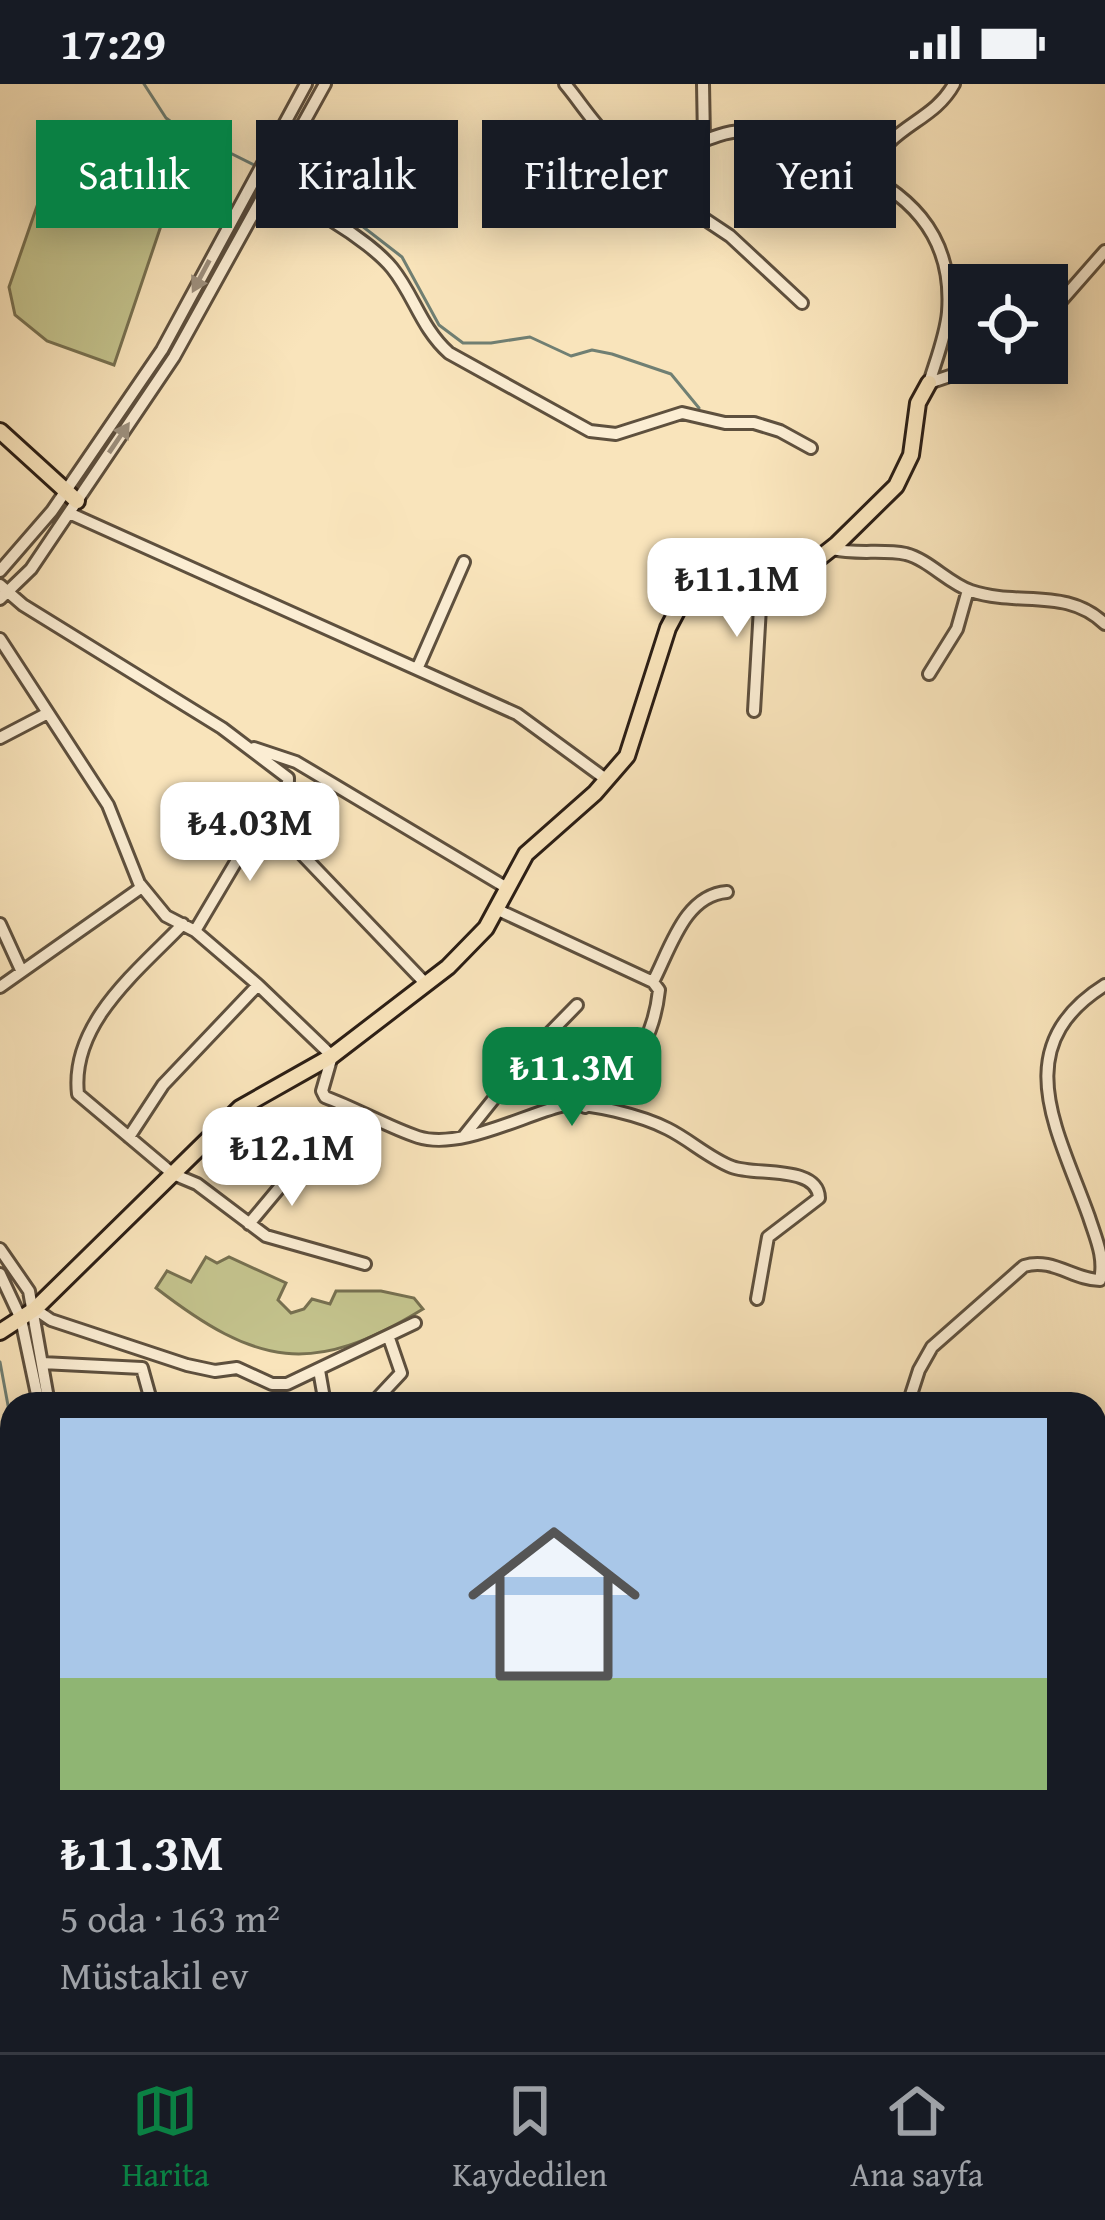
<!DOCTYPE html>
<html lang="tr">
<meta charset="utf-8">
<style>
body{margin:0;font-family:"Gentium Book Plus",serif;background:#242831;color:#f1f3f6;height:100vh;display:flex;flex-direction:column;font-size:45px;white-space:nowrap}
*{box-sizing:border-box;margin:0}
p{font-size:39px;color:#9ea1a6}
.icon{flex:none;width:66px;height:66px;fill:none;stroke:currentColor;stroke-width:2;stroke-linecap:round;stroke-linejoin:round}
.map{position:relative;flex:1;overflow:hidden}
.sheet{position:absolute;left:0px;top:1308px;width:1107px;height:660px;display:flex;flex-direction:column;background:#171b24;border-radius:36px 36px 0 0;box-shadow:0 6px 30px #0003}
.sheet>*{flex:none}
.banner{position:absolute;left:36px;top:36px;width:1035px;height:108px;display:flex;gap:24px}
.controls{position:absolute;left:948px;top:180px;display:grid;gap:24px}
.controls a{display:grid;place-items:center;width:120px;height:120px;border-radius:0px;background:#171b24;box-shadow:0 6px 30px #0003;font-size:60px}
.price{position:absolute;translate:-50% -102px;padding:0 27px;border-radius:24px;background:#fff;color:#222;font-size:39px;line-height:78px;filter:drop-shadow(0 3px 6px #0008)}
.price::after{content:'';position:absolute;left:50%;top:72px;width:36px;height:27px;margin-left:-18px;background:inherit;clip-path:polygon(0 0,100% 0,50% 100%)}
.price.on{background:#0b8043;color:#fff}
ul{padding:0;list-style:none}
li{display:grid;align-content:center;gap:24px;height:636px;padding:0 60px}
li+li{border-top:3px solid #363941}
li span{display:grid;place-items:center;height:372px;border-radius:0px;color:#555}
li>.icon{margin-inline-start:auto}
span .icon{width:216px;height:216px;fill:#fffc;stroke-width:1}
li b{font-size:51px}
.pill{padding:0 42px;border-radius:0px;background:#171b24;box-shadow:0 6px 30px #0003;font-size:42px;line-height:108px}
.pill.on{background:#0b8043;color:#fff}
.status{display:flex;justify-content:space-between;align-items:center;height:84px;padding:0 60px;background:#171b24;direction:ltr}
.status svg{height:33px;fill:currentColor}
.menu{display:flex;justify-content:space-around;align-items:center;height:168px;border-top:3px solid #363941;background:#171b24;font-size:33px;color:#9ea1a6}
.menu a{display:grid;justify-items:center;gap:6px}
.menu .on{color:#0b8043}
.map>svg:first-child{display:block}
.garden{fill:#c3c28c;stroke:#777050;stroke-width:3}
.lines{fill:none;stroke-linecap:round;stroke-linejoin:round}
.stream{stroke:#707f73;stroke-width:3}
.minor-casing{stroke:#5e503e;stroke-width:16}
.major-casing{stroke:#2b1e15;stroke-width:20}
.minor{stroke:#fbedd3;stroke-width:10}
.major{stroke:#f9e4bb;stroke-width:14}
.oneway{fill:#9d907e}
</style>
<div class="status"><b>17:29</b><svg viewBox="0 0 49 12"><path d="M0 12V9h3v3zM5 12V6h3v6zM10 12V3h3v9zM15 12V0h3v12zM26 1h20v11H26zM47 4h2v5h-2z"/></svg></div>
<div class="map">
<svg width="1105" height="1968" viewBox="0 0 1105 1968">
<rect width="100%" height="100%" fill="#f9e4bb"/>
<filter id="stains"><feTurbulence type="fractalNoise" baseFrequency=".00167" numOctaves="4"/><feColorMatrix values="0 0 0 0 .2 0 0 0 0 .09 0 0 0 0 .02 0 0 0 .5 -.17"/></filter>
<radialGradient id="worn" r=".72"><stop offset=".6" stop-color="#630" stop-opacity="0"/><stop offset="1" stop-color="#630" stop-opacity=".3"/></radialGradient>
<path class="garden" d="M100 45C150 53 166 69 168 121L114 281 47 257 15 231 9 203 55 70 73 54Z
M206 1173 217 1179 229 1173 286 1199 278 1216 291 1229 304 1225 312 1215 330 1220 336 1207H381L414 1214 423 1225C312 1293 257 1282 156 1204L167 1187 191 1198Z"/>
<g class="lines">
<path class="stream" d="M144 0 166 34 178 43 256 82
M282 93 322 111 402 173 439 241 463 259H491L530 253 571 272 592 266 612 270 671 290 699 324
M0 1278 12 1343
M174 1956 176 1968"/>
<g class="minor-casing">
<path id="minor" d="M565 0C585 23 611 71 645 73 677 75 709 48 742 47 774 47 810 65 839 77 906 106 954 148 948 228 946 251 936 276 929 299
M703 0 704 55
M636 72 676 116 730 152 802 219
M868 90C889 40 932 40 954 0
M263 108C297 110 370 157 392 184 414 211 421 244 449 269L590 347 616 350 682 329 725 339H754L780 347 811 364
M1047 233 1105 167
M929 299 988 279
M69 429 517 630 607 696
M831 465C857 471 882 465 906 470 929 476 948 499 971 507 1019 523 1067 503 1105 540
M0 487 52 427 162 266 306 0
M0 501 23 521 222 644 288 694 287 746 294 762 426 900
M0 515 31 485 174 273 325 0
M0 555 108 721 139 799 166 832 195 847 258 901 332 972 322 1007 325 1013C355 1024 390 1044 418 1053 460 1066 521 1032 561 1022 585 1016 645 1033 668 1045 690 1056 709 1074 732 1083 755 1092 818 1081 819 1114L768 1153 757 1215
M418 583 464 478
M929 590 957 545 968 506
M754 627 762 489
M0 654 46 630
M254 664 296 678 507 804
M496 825 653 898 659 906C656 934 646 963 627 985 615 1000 597 1006 585 1023
M0 840 21 886
M183 840C139 886 70 939 78 1010L173 1090 197 1100 266 1152 365 1180
M195 847 240 771 288 735
M653 898C671 863 685 811 727 808
M0 903 142 803
M464 1052 532 967 577 921
M129 1053 163 1001 258 901
M249 1140 300 1079
M0 1165 29 1207 49 1320
M0 1190 21 1235 39 1320
M35 1225 51 1236 187 1281 215 1287 237 1284 272 1300H287L415 1239
M42 1279 142 1284 152 1320
M319 1286 325 1320
M372 1320 401 1289 389 1254
M908 1320 919 1286 932 1263 1024 1182C1052 1173 1074 1196 1100 1196 1105 1173 1096 1155 1089 1133 1058 1046 1006 963 1105 901
M1105 1359 1099 1419 1105 1442
M1095 1664 1105 1659
M0 1713 12 1747
M0 1922 12 1926
M61 1956V1968
M191 1956 196 1968
M1050 1968 1052 1956"/>
</g>
<g class="major-casing">
<path id="major" d="M0 347 77 417
M0 1248 35 1225 240 1024 332 972 448 883 486 844 526 770 595 709 627 672 668 544 687 508 712 496 818 475 837 460 896 402 911 371 918 319 929 299"/>
</g>
<use href="#minor" class="minor"/>
<use href="#major" class="major"/>
</g>
<defs><path id="oneway-solid" d="M-6-.8H1V-3.2L6.5 0L1 3.2V.8H-6Z" transform="scale(3)"/></defs>
<g class="oneway">
<use href="#oneway-solid" transform="translate(201 192) rotate(118)"/>
<use href="#oneway-solid" transform="translate(119 354) rotate(-56)"/>
</g>
<rect width="100%" height="100%" filter="url(#stains)"/>
<rect width="100%" height="100%" fill="url(#worn)"/>
</svg>
<div class="controls">
<a><svg class="icon" aria-label="locate" viewBox="0 0 24 24"><circle cx="12" cy="12" r="6"/><path d="M12 2v4M12 18v4M2 12h4M18 12h4"/></svg></a>
</div>
<b class="price" style="left:737px;top:556px">₺11.1M</b>
<b class="price" style="left:250px;top:800px">₺4.03M</b>
<b class="price on" style="left:572px;top:1045px">₺11.3M</b>
<b class="price" style="left:292px;top:1125px">₺12.1M</b>
<div class="banner">
<a class="pill on">Satılık</a>
<a class="pill">Kiralık</a>
<a class="pill">Filtreler</a>
<a class="pill">Yeni</a>
</div>
<section class="sheet">
<ul>
<li><span style="background:linear-gradient(#a9c7e8 70%,#8fb573 0)"><svg class="icon" aria-label="home" viewBox="0 0 24 24"><path d="M3 11l9-7 9 7M6 9v11h12V9"/></svg></span><div><b>₺11.3M</b><p>5 oda · 163 m²</p><p>Müstakil ev</p></div></li>
</ul>
</section>
</div>
<nav class="menu">
<a class="on"><svg class="icon" aria-label="map" viewBox="0 0 24 24"><path d="M3 6l6-2 6 2 6-2v14l-6 2-6-2-6 2zM9 4v14M15 6v14"/></svg>Harita</a>
<a><svg class="icon" aria-label="saved" viewBox="0 0 24 24"><path d="M7 4h10v16l-5-4-5 4z"/></svg>Kaydedilen</a>
<a><svg class="icon" aria-label="home" viewBox="0 0 24 24"><path d="M3 11l9-7 9 7M6 9v11h12V9"/></svg>Ana sayfa</a>
</nav>
